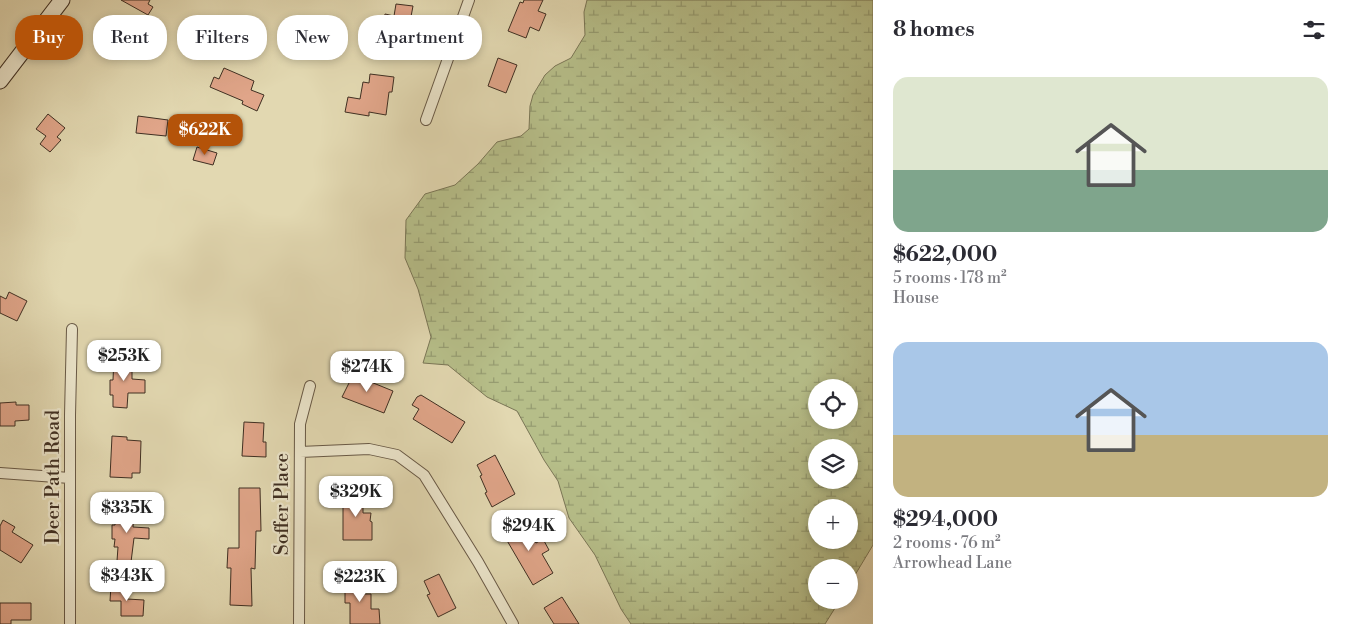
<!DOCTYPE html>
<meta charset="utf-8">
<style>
body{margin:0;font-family:"Libre Bodoni",serif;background:#f7f7f7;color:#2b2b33;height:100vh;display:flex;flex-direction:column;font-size:19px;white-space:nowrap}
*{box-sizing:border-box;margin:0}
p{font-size:16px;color:#7c7c81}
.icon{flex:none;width:28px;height:28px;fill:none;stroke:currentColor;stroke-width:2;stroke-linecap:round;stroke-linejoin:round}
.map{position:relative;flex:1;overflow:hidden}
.sheet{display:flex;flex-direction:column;background:#fff;width:475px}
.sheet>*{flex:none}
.guide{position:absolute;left:15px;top:15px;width:475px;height:45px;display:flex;gap:10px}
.fabs{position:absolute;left:808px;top:379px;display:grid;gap:10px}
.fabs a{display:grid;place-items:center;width:50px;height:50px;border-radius:50%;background:#fff;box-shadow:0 2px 8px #0003;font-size:25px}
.price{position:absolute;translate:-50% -42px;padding:0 11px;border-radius:10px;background:#fff;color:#222;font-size:16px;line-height:32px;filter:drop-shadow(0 1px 2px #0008)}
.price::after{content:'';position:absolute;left:50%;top:30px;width:15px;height:11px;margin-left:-8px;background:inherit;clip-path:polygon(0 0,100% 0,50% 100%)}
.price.on{background:#b45309;color:#fff}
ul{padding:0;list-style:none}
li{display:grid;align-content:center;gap:10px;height:265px;padding:0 20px}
li span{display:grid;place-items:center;height:155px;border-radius:15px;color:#555}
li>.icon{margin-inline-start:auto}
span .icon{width:90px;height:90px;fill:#fffc;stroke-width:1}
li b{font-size:21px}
h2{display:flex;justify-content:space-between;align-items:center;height:60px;padding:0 20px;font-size:21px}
.pill{padding:0 18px;border-radius:20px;background:#fff;box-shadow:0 2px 8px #0003;font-size:18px;line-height:45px}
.pill.on{background:#b45309;color:#fff}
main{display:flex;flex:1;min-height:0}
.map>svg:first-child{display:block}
.wetland{fill:url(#wetland-marsh);stroke:#7a7656;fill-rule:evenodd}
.building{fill:#e0a589;stroke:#3f2f22}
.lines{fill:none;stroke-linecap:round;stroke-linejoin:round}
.street-casing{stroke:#685946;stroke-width:12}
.secondary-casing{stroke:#3f2f22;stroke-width:17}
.street{stroke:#ece6cc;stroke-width:10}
.secondary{stroke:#ece6cc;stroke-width:15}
.labels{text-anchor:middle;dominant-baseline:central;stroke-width:4.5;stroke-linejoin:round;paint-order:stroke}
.street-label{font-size:19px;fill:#3f2f22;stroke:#ece6cc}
</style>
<main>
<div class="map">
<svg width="873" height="624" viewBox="0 0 873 624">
<defs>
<pattern id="wetland-marsh" width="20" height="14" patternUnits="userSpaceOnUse" patternTransform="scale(1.25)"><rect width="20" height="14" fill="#b6be89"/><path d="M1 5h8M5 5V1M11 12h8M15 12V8" fill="none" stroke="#959b70"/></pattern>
</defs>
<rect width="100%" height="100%" fill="#e2d8b1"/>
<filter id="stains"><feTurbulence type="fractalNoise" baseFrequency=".004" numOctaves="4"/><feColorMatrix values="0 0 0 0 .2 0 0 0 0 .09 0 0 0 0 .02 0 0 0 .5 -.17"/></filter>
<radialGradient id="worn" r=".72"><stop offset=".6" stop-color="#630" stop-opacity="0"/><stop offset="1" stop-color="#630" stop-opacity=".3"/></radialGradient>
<path class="wetland" d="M587 0H873V545L849 585V568H816V600H840L825 624H631L621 609 595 555 569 518 558 481 544 460 517 411 487 397 448 365 423 363 431 337 418 289 405 258 406 220 425 194 455 185 478 164 497 142 521 136 529 129 530 106 533 95 545 75 555 66 571 58 585 35 584 12ZM816 388H849V420H816ZM816 448H849V480H816ZM816 508H849V540H816Z"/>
<path class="building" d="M121 0H150L148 4 153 7 148 15Z
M524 0H543L538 11 546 14 539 31 530 27 526 38 508 31 520 2 523 3Z
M396 4 413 6 404 54 387 51 390 31 382 30 385 14 394 16Z
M143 26 155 32 145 52 133 46Z
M498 58 517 65 506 93 488 86Z
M224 68 254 81 251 90 264 95 257 111 242 104 243 101 210 87 214 77 219 79Z
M370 74 394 77 392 92H389L386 115 369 112V116L345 112 348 97 360 99 363 82 369 83Z
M48 114 65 128 57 137 61 140 50 152 40 144 46 136 36 129Z
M138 116 168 120 166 136 136 133Z
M197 147 217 153 213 165 193 160Z
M9 292 27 301 17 321 0 313V296L6 299Z
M114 357H132V379L145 380V393H128L127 408 113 407V395H110V380H113Z
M355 371 368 376 366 380 393 391 384 413 342 397Z
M421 395 465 422 452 443 413 419 419 409 412 405 417 397Z
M16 402V405H29V420L15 421V426H0V403Z
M244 422 264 423 263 442H266V457L242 456Z
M112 436 127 437V440L141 441 140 473H132V478L110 477Z
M495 455 515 494 492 507 485 493 487 492 480 476 482 475 477 465Z
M239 488H260L261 531H256L255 569 251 568 252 606 230 605 231 568H227L228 548H239Z
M347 489 363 490V513H371L370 521 372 522V540H343V506H347Z
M116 508 134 509 133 527 149 528V539L134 538 131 562 117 561 118 547H114L115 539H112V525H115Z
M3 520 15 527 12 532 33 545 21 563 0 550V526Z
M522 520 536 543 543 539 549 550 542 554 553 573 533 585 502 532Z
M439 574 456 608 438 617 427 595 430 594 424 581Z
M363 577V594H371V609H379L380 624H350V603H345V578Z
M111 585H127V599L144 600 143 616H121V601H110Z
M562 597 579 624H554L544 608Z
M0 603H31V620H11V624H0Z"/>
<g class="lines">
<g class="street-casing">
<path id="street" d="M426 120 469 0
M300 452 369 449 397 455 424 475 478 562 513 624
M0 473 70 478
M70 624V415L72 329
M299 624 300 424 310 386"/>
</g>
<g class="secondary-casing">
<path id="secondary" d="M0 81 62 0"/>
</g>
<use href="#street" class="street"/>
<use href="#secondary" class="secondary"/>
</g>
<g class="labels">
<g class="street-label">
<text transform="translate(53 477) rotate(-90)">Deer Path Road</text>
<text transform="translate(282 504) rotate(-90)">Soffer Place</text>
</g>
</g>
<rect width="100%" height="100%" filter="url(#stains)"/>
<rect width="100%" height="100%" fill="url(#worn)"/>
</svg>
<div class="fabs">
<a><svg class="icon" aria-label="locate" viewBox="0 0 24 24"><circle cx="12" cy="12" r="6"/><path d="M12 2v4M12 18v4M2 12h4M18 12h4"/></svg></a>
<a><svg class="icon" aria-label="layers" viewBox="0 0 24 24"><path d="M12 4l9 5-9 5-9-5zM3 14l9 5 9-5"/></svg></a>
<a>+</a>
<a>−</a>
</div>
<b class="price on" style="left:205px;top:156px">$622K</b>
<b class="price" style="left:124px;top:382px">$253K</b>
<b class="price" style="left:367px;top:393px">$274K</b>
<b class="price" style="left:356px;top:518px">$329K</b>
<b class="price" style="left:127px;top:534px">$335K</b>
<b class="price" style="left:529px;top:552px">$294K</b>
<b class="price" style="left:127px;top:602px">$343K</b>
<b class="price" style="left:360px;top:603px">$223K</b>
<div class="guide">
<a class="pill on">Buy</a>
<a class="pill">Rent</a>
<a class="pill">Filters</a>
<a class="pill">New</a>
<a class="pill">Apartment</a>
</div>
</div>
<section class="sheet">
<h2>8 homes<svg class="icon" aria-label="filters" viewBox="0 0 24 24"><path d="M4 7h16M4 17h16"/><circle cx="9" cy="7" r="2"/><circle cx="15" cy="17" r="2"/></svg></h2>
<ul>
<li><span style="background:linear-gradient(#dfe7d0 60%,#7fa58c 0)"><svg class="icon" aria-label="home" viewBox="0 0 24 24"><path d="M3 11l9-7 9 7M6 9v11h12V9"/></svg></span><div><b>$622,000</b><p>5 rooms · 178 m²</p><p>House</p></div></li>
<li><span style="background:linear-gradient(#a9c7e8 60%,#c2b280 0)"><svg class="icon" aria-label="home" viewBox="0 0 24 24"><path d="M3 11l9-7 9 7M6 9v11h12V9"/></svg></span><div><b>$294,000</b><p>2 rooms · 76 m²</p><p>Arrowhead Lane</p></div></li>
</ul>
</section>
</main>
